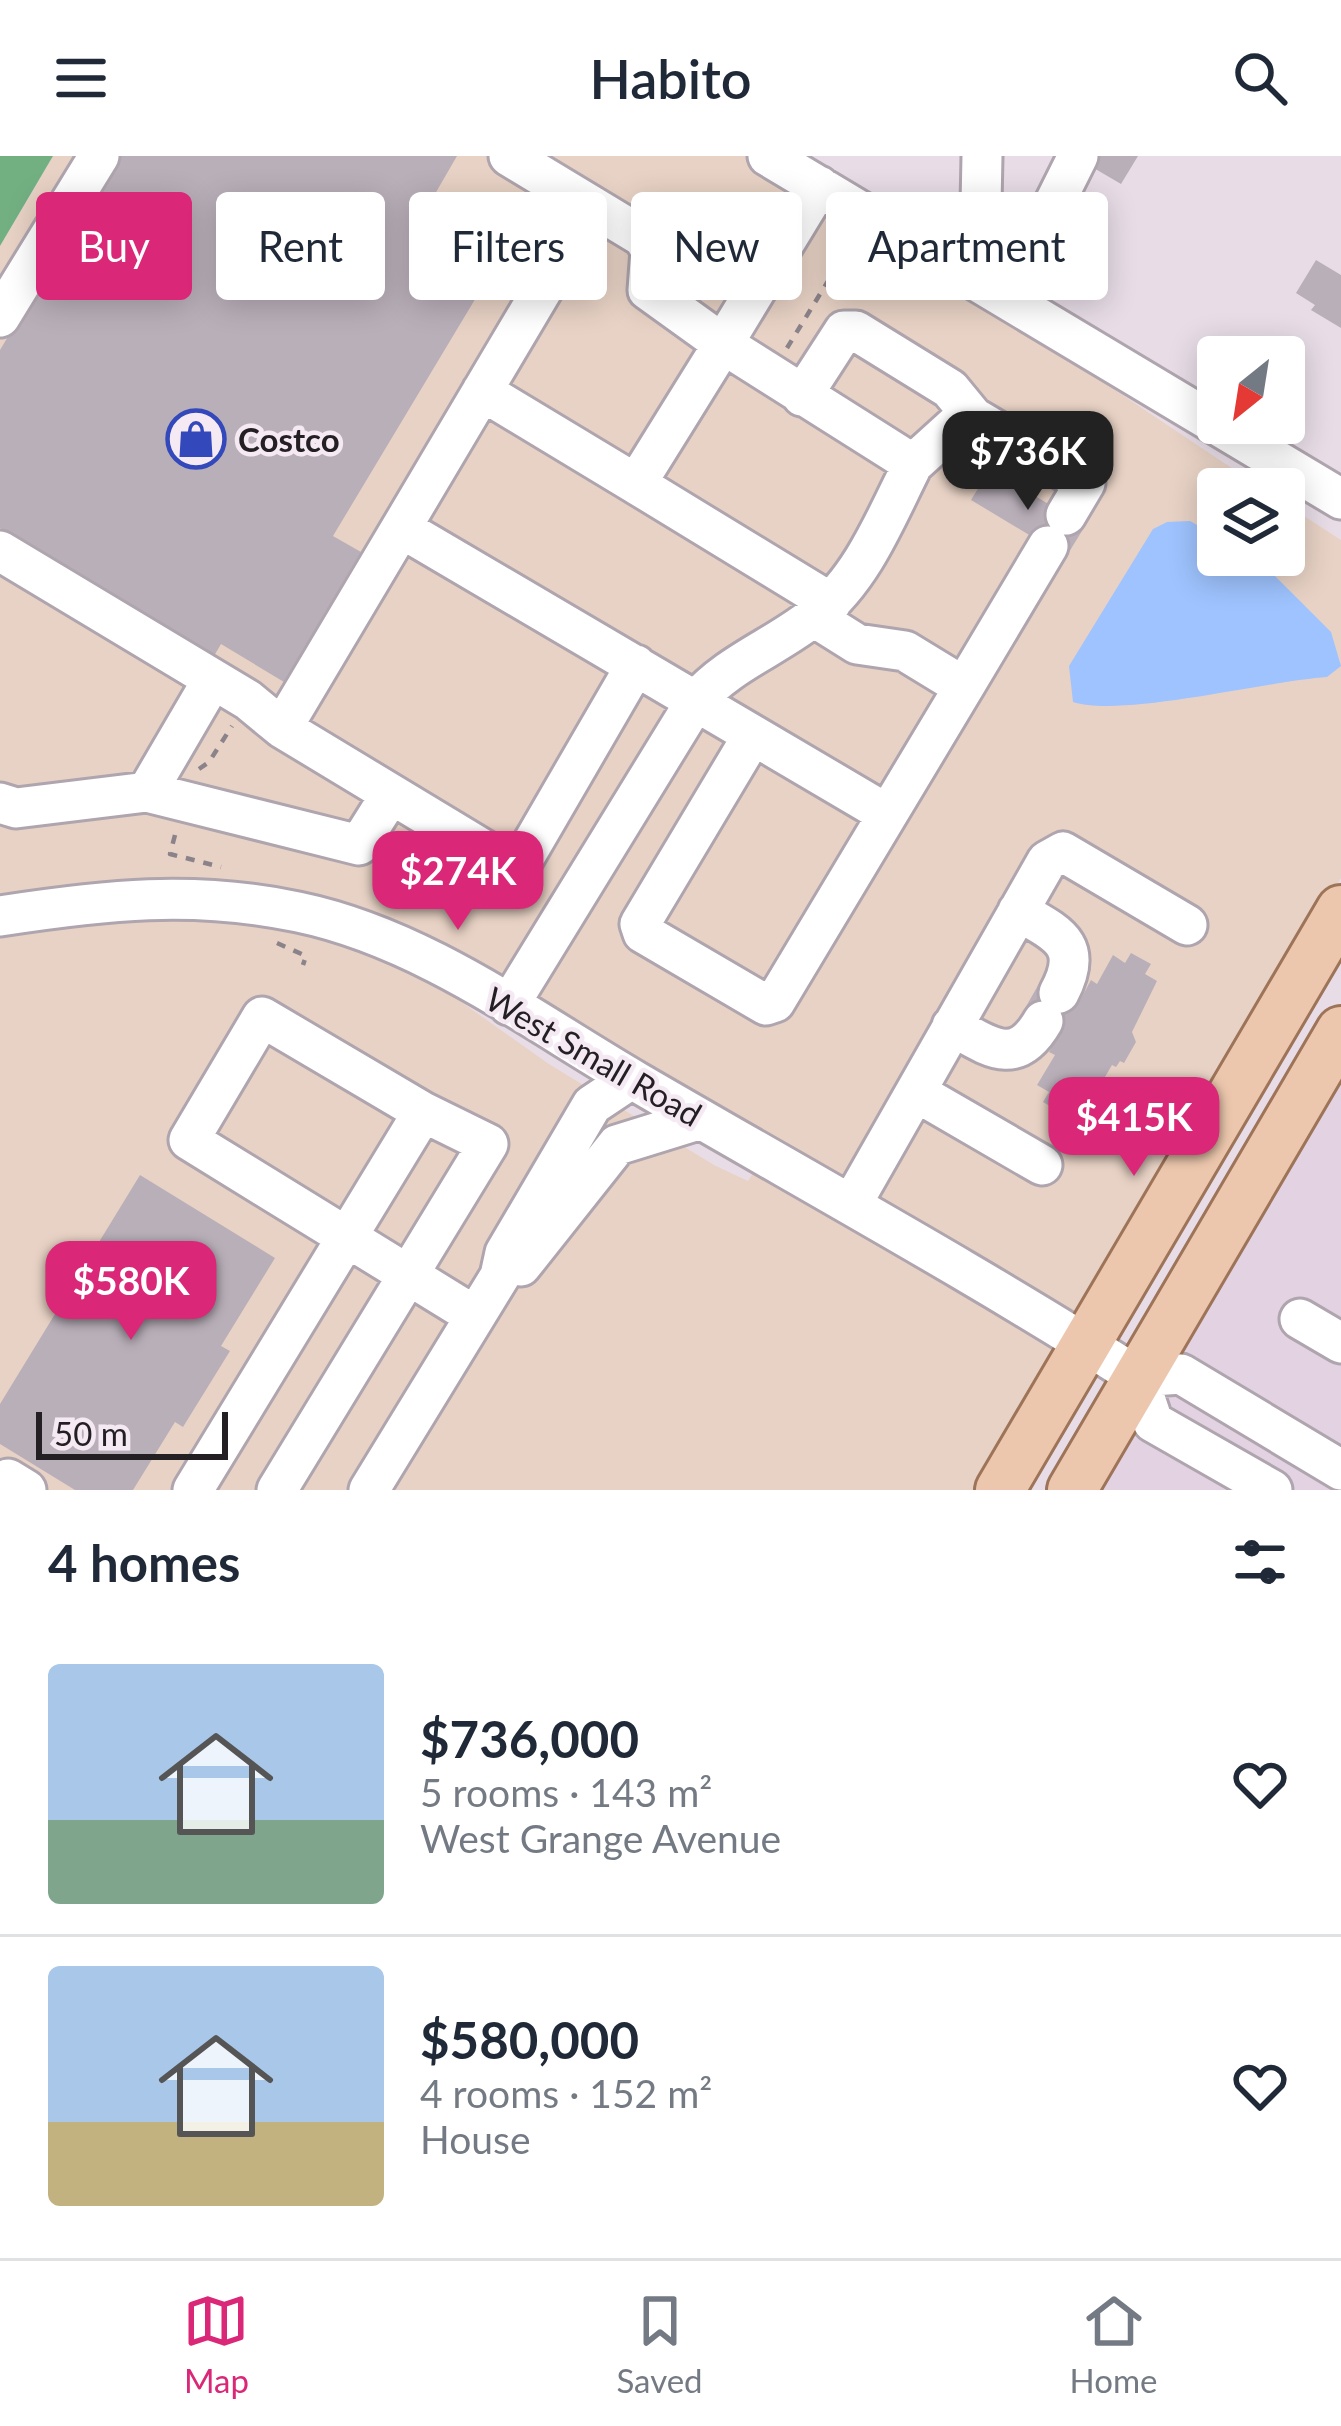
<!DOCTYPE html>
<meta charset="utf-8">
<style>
body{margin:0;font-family:Lato,sans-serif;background:#f6f6f7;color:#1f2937;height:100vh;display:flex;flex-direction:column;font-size:45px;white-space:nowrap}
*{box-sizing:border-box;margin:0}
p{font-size:39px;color:#747a83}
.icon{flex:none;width:66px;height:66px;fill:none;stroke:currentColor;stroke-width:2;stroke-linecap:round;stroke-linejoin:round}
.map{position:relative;height:1334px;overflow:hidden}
.side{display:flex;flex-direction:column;background:#fff;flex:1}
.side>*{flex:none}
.banner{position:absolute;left:36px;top:36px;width:1269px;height:108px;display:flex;gap:24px}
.needle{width:78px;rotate:210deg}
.fabs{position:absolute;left:1197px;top:180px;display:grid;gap:24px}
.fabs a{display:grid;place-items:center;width:108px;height:108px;border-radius:12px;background:#fff;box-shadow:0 6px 30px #0003;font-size:60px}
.scale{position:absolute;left:36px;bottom:30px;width:192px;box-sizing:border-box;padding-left:12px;border:6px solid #231f23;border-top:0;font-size:33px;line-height:42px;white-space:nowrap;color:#231f23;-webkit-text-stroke:9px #f5eaf4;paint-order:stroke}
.price{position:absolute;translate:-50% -102px;padding:0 27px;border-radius:24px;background:#db2777;color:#fff;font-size:39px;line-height:78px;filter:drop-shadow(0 3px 6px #0008)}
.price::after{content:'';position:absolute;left:50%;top:72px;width:36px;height:27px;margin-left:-18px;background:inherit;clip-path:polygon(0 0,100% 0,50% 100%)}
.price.selected{background:#222;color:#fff}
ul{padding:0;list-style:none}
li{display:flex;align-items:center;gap:36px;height:300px;padding:0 48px}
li+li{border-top:3px solid #e0e1e3}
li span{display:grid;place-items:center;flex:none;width:336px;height:240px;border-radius:12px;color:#555}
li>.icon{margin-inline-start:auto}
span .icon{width:144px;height:144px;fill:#fffc;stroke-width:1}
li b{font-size:51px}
h2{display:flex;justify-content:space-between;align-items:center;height:144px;padding:0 48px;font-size:51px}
.pill{padding:0 42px;border-radius:12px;background:#fff;box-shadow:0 6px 30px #0003;font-size:42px;line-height:108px}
.pill.selected{background:#db2777;color:#fff}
header{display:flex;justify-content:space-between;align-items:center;height:156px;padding:0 48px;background:#fff;font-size:54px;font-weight:600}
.dock{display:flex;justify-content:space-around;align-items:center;height:168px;border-top:3px solid #e0e1e3;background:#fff;font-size:33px;color:#747a83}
.dock a{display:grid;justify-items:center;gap:6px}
.dock .selected{color:#db2777}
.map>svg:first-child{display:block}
.commercial{fill:#e8d2c5}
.built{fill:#e3d2e2}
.forest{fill:#72b082}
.water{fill:#9ec3fe}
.building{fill:#b9afb9}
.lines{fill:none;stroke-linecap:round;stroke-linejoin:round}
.minor-casing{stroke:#afa5ae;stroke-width:45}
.major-casing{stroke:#9e7459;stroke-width:54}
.path{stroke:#8b838a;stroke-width:4.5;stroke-dasharray:9 9;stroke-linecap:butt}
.minor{stroke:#fff;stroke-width:39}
.major{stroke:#ecc7ad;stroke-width:48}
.labels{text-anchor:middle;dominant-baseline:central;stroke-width:9;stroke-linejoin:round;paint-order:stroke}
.poi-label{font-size:33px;font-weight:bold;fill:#231f23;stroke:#f5eaf4;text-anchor:start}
.street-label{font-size:33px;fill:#231f23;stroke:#f5eaf4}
</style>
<header><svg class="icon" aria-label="menu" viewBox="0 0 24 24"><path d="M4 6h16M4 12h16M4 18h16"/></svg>Habito<svg class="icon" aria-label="search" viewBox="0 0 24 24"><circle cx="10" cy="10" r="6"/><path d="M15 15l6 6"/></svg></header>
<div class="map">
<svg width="1341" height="1334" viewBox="0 0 1341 1334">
<rect width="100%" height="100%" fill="#e8dde7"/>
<path class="commercial" d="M53 0H745L943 119 1263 333H1218V399H1284V347L1341 384V722L983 1334H0V779L172 758 269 770 329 785 401 812 450 838 549 908 714 1009 748 1025 771 987 331 756 0 745V90Z"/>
<path class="built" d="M1341 875V1334H1072Z"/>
<path class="forest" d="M0 0H53L0 90Z"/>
<path class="water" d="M1190 365 1218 381V399H1247L1264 409 1331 476 1341 510 1327 521C1267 525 1122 562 1073 546L1069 510 1153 373 1167 366Z"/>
<path class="building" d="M116 0H457L428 50 504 95 333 380 361 396 319 467 323 469 296 513 293 511 284 526 221 488 214 500 0 372V194Z
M1099 0H1138L1121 28 1092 11Z
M1316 104 1341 119V172L1311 154 1315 149 1296 137Z
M990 313 1085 370 1066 401 971 344Z
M1131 797 1151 808 1145 818 1157 825 1132 876 1136 886 1124 907 1120 905 1116 911 1112 909 1102 926 1098 924 1081 954 1068 947 1062 957 1043 946 1049 936 1037 929 1055 899 1049 896 1061 875 1024 854 1040 826 1078 848 1091 824 1097 828 1113 799 1125 807Z
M140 1019 275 1102 221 1190 230 1195 183 1271 175 1266 133 1334H75L0 1288V1248Z"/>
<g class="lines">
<g class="minor-casing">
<path id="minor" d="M509 0 643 81 651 94 648 134 723 188 636 328 831 447
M768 0 1341 343
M955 111 981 49 982 0
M994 135 1052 52 1078 0
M0 161 99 0
M482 235 636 328
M802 240 844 175H856L950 233 973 261 1085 327 1066 359
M913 308 956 269 973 261
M401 372 592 50
M0 395 248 544 282 572 401 372 753 579 640 768 643 777 766 849 775 846 964 531 905 495 857 488 814 461
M964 531 1048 390
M282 572 517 714 636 509
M753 579 887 658
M147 636 213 523
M0 647 16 652 147 636 359 689 391 638
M1018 755C1058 778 1085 788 1059 837
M0 760C104 744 193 734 298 756 423 782 529 863 637 926 805 1024 975 1117 1138 1221
M509 849 695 546C729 506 777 491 817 458 863 422 887 359 913 308L723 188 819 30
M952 870C990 891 1016 912 1043 865
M916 936 1042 1009
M851 1049 1047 705 1063 696 1187 769
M521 1110 617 989 701 963
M1300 1163 1341 1187
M1138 1221 1181 1218 1341 1314
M1138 1221 1153 1266 1272 1334
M8 1323 26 1334
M193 1334 423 956 262 861 189 984 475 1160
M277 1334 488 988 423 956
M369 1334 500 1120 505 1097 592 949 631 923"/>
</g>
<g class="major-casing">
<path id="major" d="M1000 1334 1341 754
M1072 1334 1341 875"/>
</g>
<path class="path" d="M787 192 836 112 859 108 875 114
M199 613 209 606 232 570
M175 679 170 698 221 711
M277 787 306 800 303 809"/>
<use href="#minor" class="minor"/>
<use href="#major" class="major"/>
</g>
<defs>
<g id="shop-ring" transform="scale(3)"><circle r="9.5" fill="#f5eaf4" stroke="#3348ba" stroke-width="1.5"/><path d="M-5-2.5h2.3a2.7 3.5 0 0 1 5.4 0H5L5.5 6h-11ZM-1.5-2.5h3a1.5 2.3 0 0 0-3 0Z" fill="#3348ba"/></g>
</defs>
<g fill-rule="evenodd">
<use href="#shop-ring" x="196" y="283"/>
</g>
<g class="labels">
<g class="poi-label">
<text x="238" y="283">Costco</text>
</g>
<g class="street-label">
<text transform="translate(594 900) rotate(30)">West Small Road</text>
</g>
</g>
</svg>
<div class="fabs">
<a><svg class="needle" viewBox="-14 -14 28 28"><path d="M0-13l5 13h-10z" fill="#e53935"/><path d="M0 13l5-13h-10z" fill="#747a83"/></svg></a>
<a><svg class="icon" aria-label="layers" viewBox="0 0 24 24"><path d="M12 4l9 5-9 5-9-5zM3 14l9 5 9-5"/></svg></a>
</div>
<div class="scale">50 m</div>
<b class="price selected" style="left:1028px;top:357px">$736K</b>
<b class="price" style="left:458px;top:777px">$274K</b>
<b class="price" style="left:1134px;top:1023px">$415K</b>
<b class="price" style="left:131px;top:1187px">$580K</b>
<div class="banner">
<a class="pill selected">Buy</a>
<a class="pill">Rent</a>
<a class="pill">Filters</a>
<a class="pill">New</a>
<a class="pill">Apartment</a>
</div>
</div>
<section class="side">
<h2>4 homes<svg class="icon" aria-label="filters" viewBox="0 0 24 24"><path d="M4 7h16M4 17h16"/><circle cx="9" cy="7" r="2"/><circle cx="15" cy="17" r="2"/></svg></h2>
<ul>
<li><span style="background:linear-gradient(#a9c7e8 65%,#7fa58c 0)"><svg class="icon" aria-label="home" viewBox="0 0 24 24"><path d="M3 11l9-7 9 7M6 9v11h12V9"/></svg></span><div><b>$736,000</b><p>5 rooms · 143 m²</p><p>West Grange Avenue</p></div><svg class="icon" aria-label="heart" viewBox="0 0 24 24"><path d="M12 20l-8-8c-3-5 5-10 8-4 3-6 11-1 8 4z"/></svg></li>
<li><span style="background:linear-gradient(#a9c7e8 65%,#c2b280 0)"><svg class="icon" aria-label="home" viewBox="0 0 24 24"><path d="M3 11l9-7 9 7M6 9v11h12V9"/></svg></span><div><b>$580,000</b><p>4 rooms · 152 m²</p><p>House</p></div><svg class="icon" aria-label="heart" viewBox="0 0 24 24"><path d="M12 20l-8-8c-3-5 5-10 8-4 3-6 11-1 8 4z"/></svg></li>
</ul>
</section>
<nav class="dock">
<a class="selected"><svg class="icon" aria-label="map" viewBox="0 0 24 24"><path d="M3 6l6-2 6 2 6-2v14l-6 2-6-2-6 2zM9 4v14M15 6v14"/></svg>Map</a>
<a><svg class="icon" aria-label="saved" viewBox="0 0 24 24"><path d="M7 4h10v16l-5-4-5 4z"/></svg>Saved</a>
<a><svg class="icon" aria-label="home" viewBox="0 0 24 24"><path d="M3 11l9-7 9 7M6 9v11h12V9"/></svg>Home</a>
</nav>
